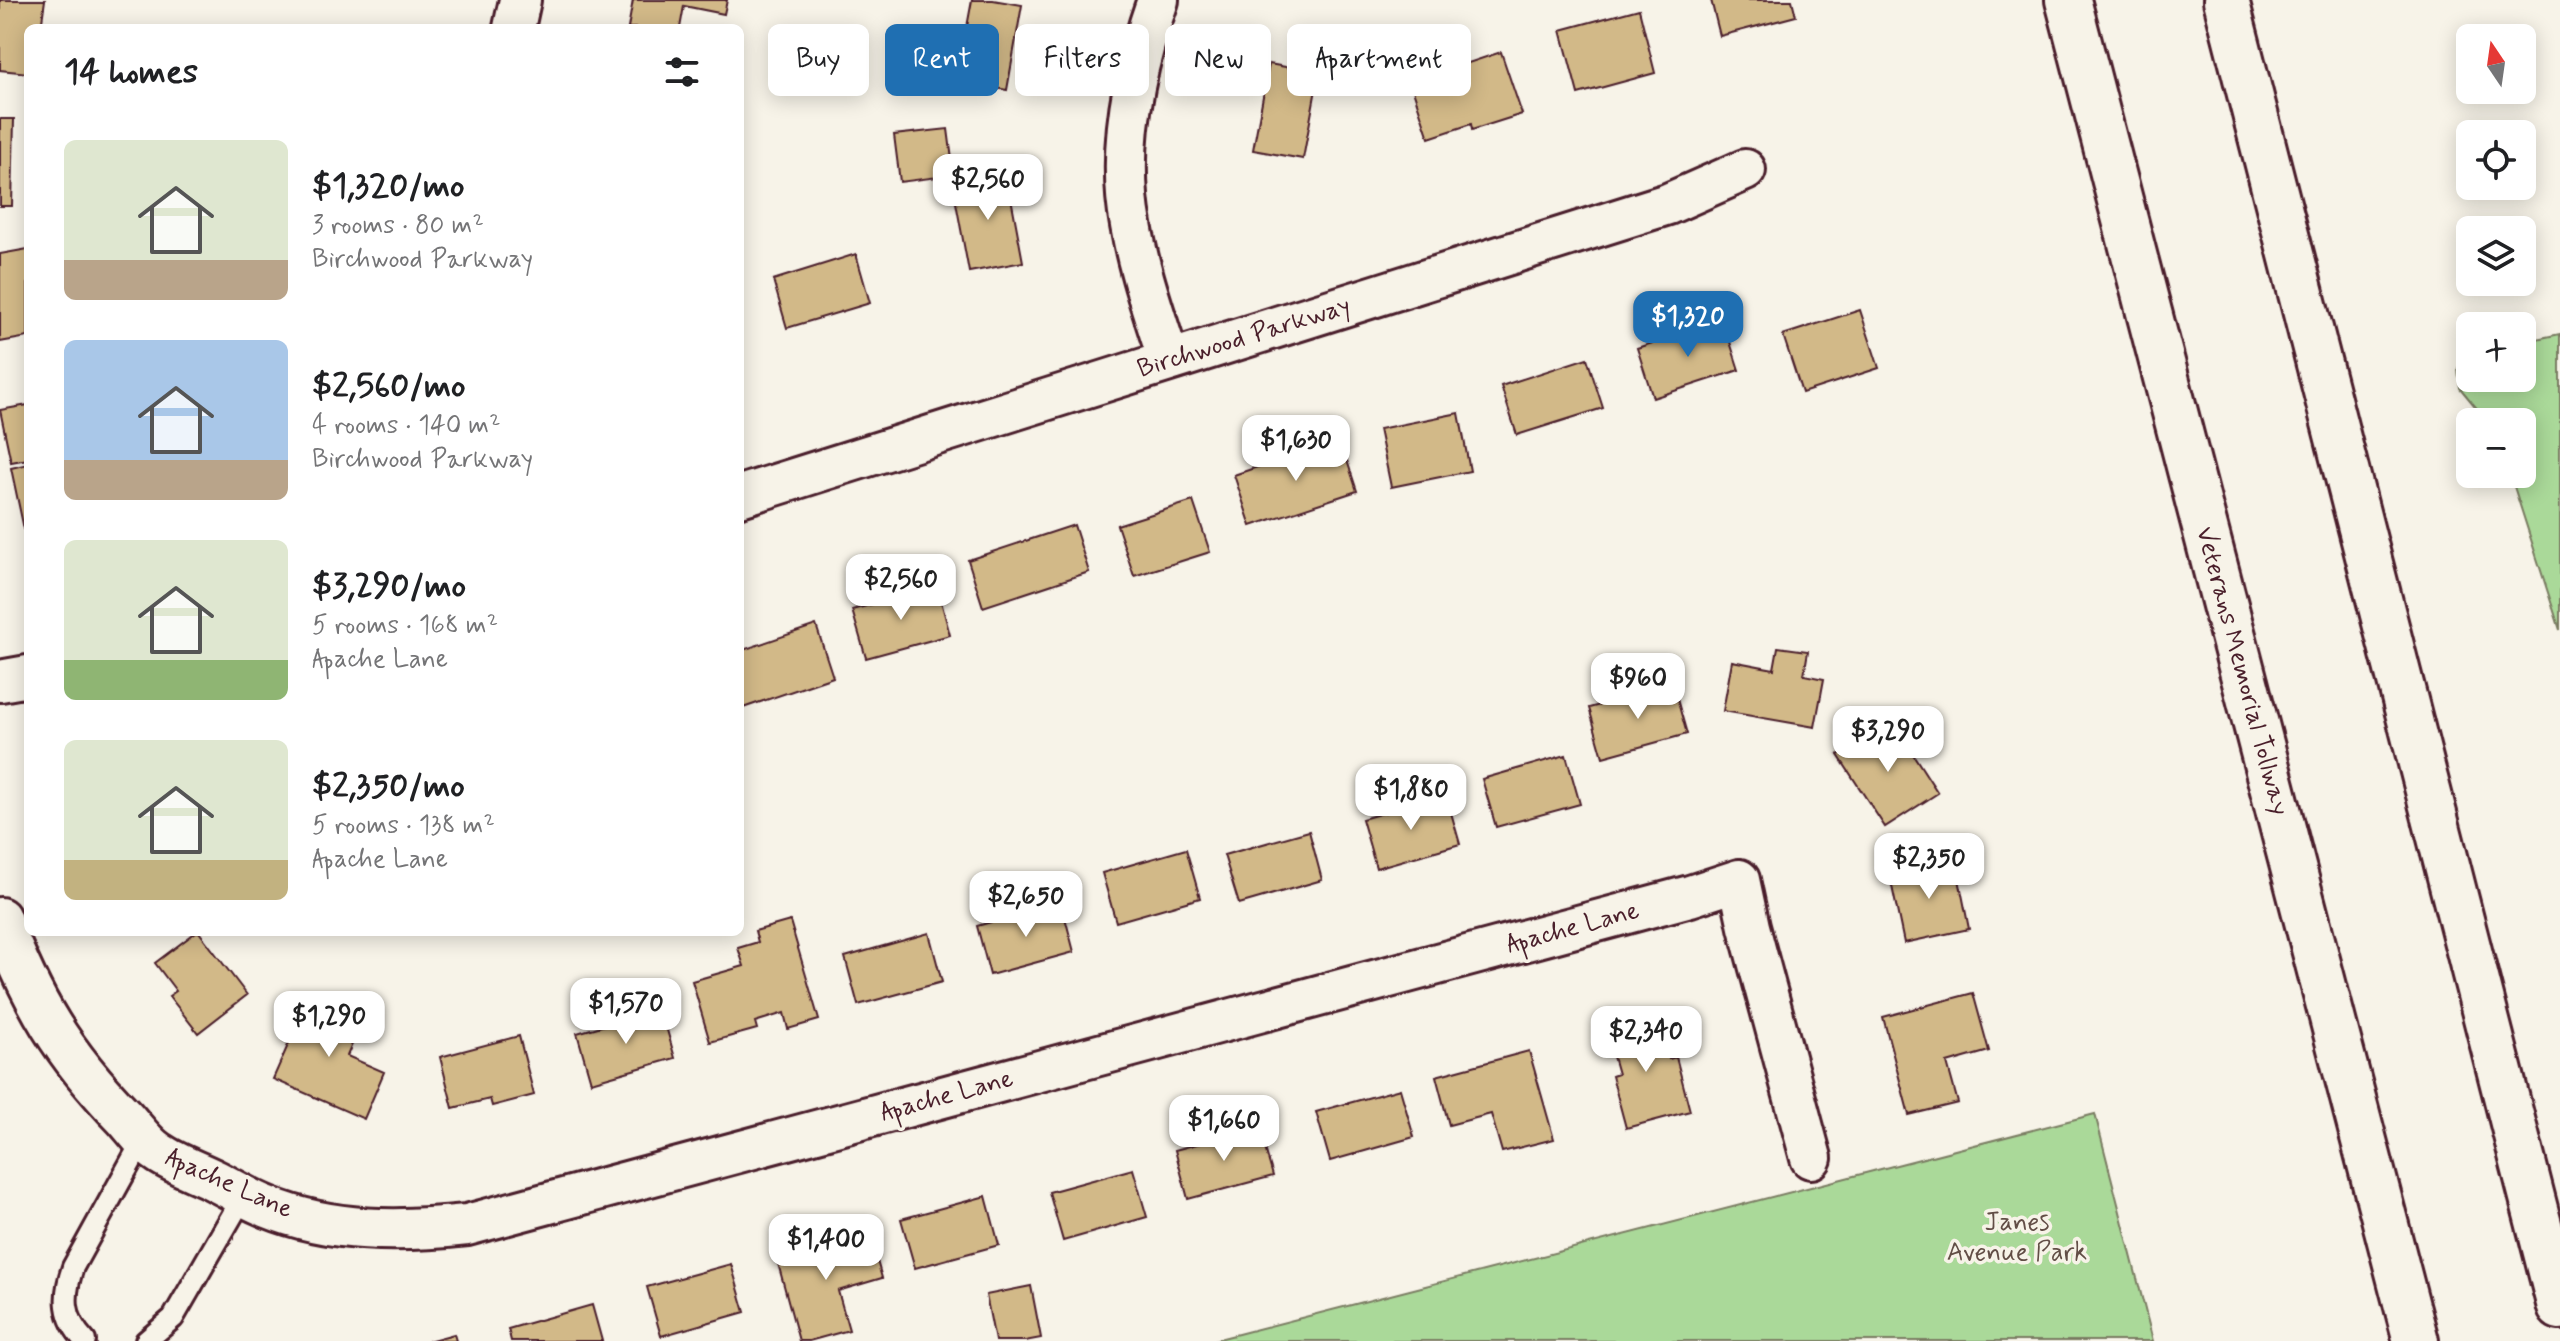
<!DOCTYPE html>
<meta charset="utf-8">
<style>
body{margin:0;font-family:Mynerve,sans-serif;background:#f6f6f6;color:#202124;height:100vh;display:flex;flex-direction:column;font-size:30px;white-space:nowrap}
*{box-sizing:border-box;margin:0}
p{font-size:26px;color:#757577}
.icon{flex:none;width:44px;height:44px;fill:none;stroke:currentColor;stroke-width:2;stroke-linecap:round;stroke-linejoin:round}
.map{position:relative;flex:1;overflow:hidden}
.drawer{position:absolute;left:24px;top:24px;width:720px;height:912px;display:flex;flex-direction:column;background:#fff;border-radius:12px;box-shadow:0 4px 20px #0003}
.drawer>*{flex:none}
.hud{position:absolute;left:768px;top:24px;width:760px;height:72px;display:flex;gap:16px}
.needle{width:52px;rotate:347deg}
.buttons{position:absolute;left:2456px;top:24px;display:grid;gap:16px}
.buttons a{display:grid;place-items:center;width:80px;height:80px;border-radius:12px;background:#fff;box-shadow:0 4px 20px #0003;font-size:40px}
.price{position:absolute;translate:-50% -68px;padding:0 18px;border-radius:16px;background:#fff;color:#222;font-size:26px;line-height:52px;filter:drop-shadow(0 2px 4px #0008)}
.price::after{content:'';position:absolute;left:50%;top:48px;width:24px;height:18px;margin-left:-12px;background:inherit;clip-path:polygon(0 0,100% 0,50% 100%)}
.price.on{background:#1f6fb2;color:#fff}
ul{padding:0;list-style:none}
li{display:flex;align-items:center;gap:24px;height:200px;padding:0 40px}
li span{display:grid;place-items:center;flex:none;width:224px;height:160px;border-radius:12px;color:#555}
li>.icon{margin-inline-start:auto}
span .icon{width:96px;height:96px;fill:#fffc;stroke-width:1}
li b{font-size:34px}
h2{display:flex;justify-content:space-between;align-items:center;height:96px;padding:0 40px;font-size:34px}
.chip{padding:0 28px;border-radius:12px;background:#fff;box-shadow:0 4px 20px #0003;font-size:28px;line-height:72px}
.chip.on{background:#1f6fb2;color:#fff}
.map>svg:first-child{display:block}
.green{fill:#aad999;stroke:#7a7c62;stroke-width:2}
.building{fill:#d2b988;stroke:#4a1f2b;stroke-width:2}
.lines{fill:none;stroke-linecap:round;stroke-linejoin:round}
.service-casing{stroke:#4a1f2b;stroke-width:26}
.minor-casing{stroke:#4a1f2b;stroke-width:46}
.motorway-casing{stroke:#4a1f2b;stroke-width:50}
.service{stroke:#f7f3e8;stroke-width:20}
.minor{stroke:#f7f3e8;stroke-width:40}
.motorway{stroke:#f7f3e8;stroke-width:44}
.labels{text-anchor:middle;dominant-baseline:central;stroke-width:7;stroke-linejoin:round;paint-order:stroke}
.street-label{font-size:26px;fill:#4a1f2b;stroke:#f7f3e8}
.park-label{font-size:26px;fill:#624e46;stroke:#f7f3e8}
</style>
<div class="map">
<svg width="2560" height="1341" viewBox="0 0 2560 1341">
<rect width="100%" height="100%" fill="#f7f3e8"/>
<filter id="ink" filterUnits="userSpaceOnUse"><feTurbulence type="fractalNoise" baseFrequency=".0125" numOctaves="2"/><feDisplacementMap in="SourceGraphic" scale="16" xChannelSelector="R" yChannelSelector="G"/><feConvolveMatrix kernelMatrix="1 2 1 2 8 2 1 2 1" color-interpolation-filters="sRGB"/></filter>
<g filter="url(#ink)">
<path class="green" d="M2560 334V630L2510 474H2522V422H2488L2460 388 2458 368 2470 355V378H2522V342Z
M2095 1114 2153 1341H1211Z"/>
<path class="building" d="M0 0H45L41 28H28V73L0 70Z
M633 0H727L724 14 684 6 680 28H628Z
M972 0H993L1022 5 1007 90 957 81Z
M1711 0H1792L1796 16 1720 36Z
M1639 9 1655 73 1578 94 1561 30Z
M1501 52 1522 114 1472 130 1471 124 1429 138 1412 87 1458 72 1456 67Z
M1269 64 1319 73 1303 159 1253 150Z
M0 119H14L12 206H0Z
M948 129 954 175 900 182 894 135Z
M1006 171 1023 262 969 272 952 181Z
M28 249V337L0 342V254Z
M856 254 870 303 787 328 773 280Z
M1860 310 1879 368 1802 393 1783 335Z
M1723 320 1739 370 1653 398 1637 348Z
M1587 358 1603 408 1517 435 1501 386Z
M28 405V459L11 462 0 410Z
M1459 413 1470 471 1391 487 1379 429Z
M1340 439 1357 491 1251 526 1234 475Z
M28 464V548L11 468Z
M1193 501 1210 552 1134 576 1117 525Z
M1074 525 1089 572 983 607 968 560Z
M937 586 950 635 866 658 852 610Z
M816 625 833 677 740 709V651Z
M1778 647 1808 651 1804 675 1824 679 1815 727 1723 711 1732 661 1774 669Z
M1673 685 1687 734 1603 757 1589 708Z
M1891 720 1938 793 1885 827 1838 755Z
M1566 755 1580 804 1496 827 1482 779Z
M1446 795 1460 844 1376 868 1362 819Z
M1309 831 1322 880 1239 904 1224 855Z
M1186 849 1200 898 1116 922 1102 873Z
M1955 859 1969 929 1904 943 1889 872Z
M1061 902 1074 952 990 975 977 926Z
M790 921 819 1020 788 1029 784 1013 755 1022 757 1029 710 1042 692 981 744 966 738 948 758 942 755 931Z
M196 932H199L247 995 198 1033 169 996 176 991 155 963Z
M929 933 942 982 858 1005 845 957Z
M311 993 364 1016 347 1056 384 1072 364 1119 273 1079Z
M1973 993 1989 1051 1947 1063 1958 1103 1909 1115 1883 1017Z
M661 1009 675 1058 591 1082 577 1033Z
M1658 1017 1669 1059 1676 1057 1690 1111 1626 1128 1612 1076 1618 1074 1606 1032Z
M519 1036 534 1095 492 1106 490 1099 453 1108 440 1057Z
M1529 1051 1554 1139 1502 1152 1491 1114 1449 1125 1436 1076Z
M1400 1089 1414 1137 1330 1161 1316 1112Z
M1259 1127 1273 1176 1188 1199 1175 1150Z
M1133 1169 1147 1217 1063 1241 1049 1192Z
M986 1196 999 1245 915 1268 901 1219Z
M868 1230 882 1278 838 1291 849 1330 809 1341H799L776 1256Z
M731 1264 745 1312 661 1336 647 1287Z
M1031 1286 1041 1338 1025 1341H995L986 1295Z
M592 1305 602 1341H511L508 1329Z
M454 1334 456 1341H428Z"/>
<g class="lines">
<g class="service-casing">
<path id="service" d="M85 1341C63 1318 63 1296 73 1267L144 1138
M146 1341 173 1318 244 1195"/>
</g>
<g class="minor-casing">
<path id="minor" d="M1158 0C1133 71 1117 150 1131 225 1139 272 1155 316 1169 361
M514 28 520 0
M740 496 1668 204 1745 170
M0 681 28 676
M0 918C32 1002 62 1053 125 1118 135 1129 146 1145 159 1153 175 1164 196 1171 214 1180 232 1189 250 1200 268 1207 332 1233 400 1232 467 1225L1690 896 1739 880 1749 927 1811 1158"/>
</g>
<g class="motorway-casing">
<path id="motorway" d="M2068 0 2416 1341
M2226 0 2560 1307"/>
</g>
<use href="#service" class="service"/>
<use href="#minor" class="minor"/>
<use href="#motorway" class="motorway"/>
</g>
</g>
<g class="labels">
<g class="street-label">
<text transform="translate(1244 338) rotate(-17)">Birchwood Parkway</text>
<text transform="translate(2242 671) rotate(75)">Veterans Memorial Tollway</text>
<text transform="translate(1573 928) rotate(-15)">Apache Lane</text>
<text transform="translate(947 1096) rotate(-15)">Apache Lane</text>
<text transform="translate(229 1184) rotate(24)">Apache Lane</text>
</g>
<g class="park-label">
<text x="2017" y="1223">Janes<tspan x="2017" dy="30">Avenue Park</tspan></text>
</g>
</g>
</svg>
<div class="buttons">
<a><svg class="needle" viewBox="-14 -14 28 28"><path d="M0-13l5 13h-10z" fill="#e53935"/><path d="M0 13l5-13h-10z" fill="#757577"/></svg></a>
<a><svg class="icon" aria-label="locate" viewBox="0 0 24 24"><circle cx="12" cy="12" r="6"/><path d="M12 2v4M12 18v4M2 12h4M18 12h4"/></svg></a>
<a><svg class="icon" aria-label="layers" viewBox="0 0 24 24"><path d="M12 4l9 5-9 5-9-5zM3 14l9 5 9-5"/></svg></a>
<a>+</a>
<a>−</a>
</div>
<b class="price" style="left:988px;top:222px">$2,560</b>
<b class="price on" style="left:1688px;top:359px">$1,320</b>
<b class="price" style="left:1296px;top:483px">$1,630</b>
<b class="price" style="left:901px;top:622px">$2,560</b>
<b class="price" style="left:1638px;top:721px">$960</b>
<b class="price" style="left:1888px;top:774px">$3,290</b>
<b class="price" style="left:1411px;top:832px">$1,880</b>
<b class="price" style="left:1929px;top:901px">$2,350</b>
<b class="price" style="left:1026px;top:939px">$2,650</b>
<b class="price" style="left:626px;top:1046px">$1,570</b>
<b class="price" style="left:329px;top:1059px">$1,290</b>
<b class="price" style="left:1646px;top:1074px">$2,340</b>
<b class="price" style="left:1224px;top:1163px">$1,660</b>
<b class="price" style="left:826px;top:1282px">$1,400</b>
<div class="hud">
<a class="chip">Buy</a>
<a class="chip on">Rent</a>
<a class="chip">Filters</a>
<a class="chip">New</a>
<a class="chip">Apartment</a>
</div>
<section class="drawer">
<h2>14 homes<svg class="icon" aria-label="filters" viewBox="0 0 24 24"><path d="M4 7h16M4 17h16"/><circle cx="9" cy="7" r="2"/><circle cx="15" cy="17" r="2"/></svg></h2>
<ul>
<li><span style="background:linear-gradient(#dfe7d0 75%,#b9a48a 0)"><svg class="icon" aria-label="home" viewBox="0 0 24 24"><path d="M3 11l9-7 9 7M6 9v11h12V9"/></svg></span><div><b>$1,320/mo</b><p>3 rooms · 80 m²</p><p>Birchwood Parkway</p></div></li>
<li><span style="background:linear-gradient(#a9c7e8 75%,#b9a48a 0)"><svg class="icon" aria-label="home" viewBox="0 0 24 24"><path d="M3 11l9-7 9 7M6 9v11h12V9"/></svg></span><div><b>$2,560/mo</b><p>4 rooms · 140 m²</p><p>Birchwood Parkway</p></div></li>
<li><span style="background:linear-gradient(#dfe7d0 75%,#8fb573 0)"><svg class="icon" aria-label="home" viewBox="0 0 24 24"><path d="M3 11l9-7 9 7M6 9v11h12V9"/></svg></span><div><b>$3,290/mo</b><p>5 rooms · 168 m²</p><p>Apache Lane</p></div></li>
<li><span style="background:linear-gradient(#dfe7d0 75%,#c2b280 0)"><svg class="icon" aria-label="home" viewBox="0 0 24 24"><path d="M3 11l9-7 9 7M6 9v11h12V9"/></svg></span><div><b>$2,350/mo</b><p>5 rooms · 138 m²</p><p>Apache Lane</p></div></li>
</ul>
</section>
</div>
